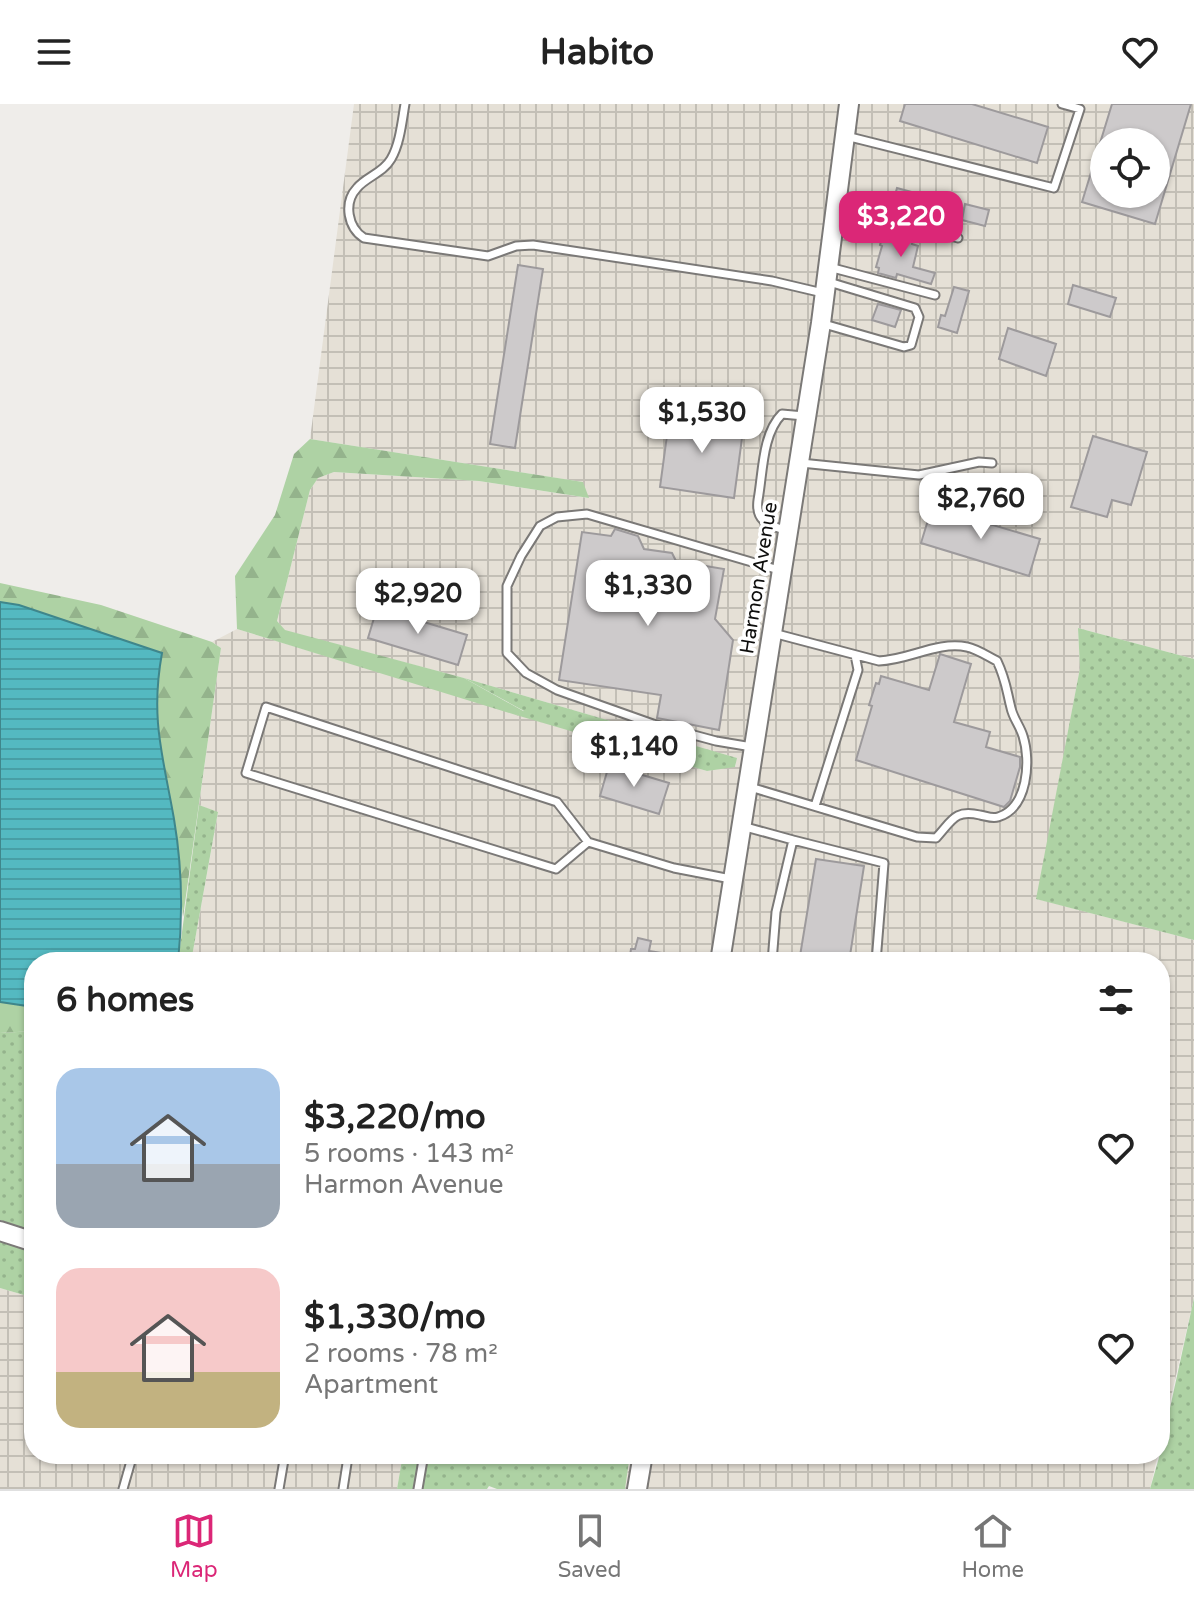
<!DOCTYPE html>
<meta charset="utf-8">
<style>
body{margin:0;font-family:"Varela Round",sans-serif;background:#f6f6f6;color:#222;height:100vh;display:flex;flex-direction:column;font-size:30px;white-space:nowrap}
*{box-sizing:border-box;margin:0}
p{font-size:26px;color:#767676}
.icon{flex:none;width:44px;height:44px;fill:none;stroke:currentColor;stroke-width:2;stroke-linecap:round;stroke-linejoin:round}
.map{position:relative;flex:1;overflow:hidden}
.side{position:absolute;left:24px;top:848px;width:1146px;height:512px;display:flex;flex-direction:column;background:#fff;border-radius:32px;box-shadow:0 2px 6px #0004}
.side>*{flex:none}
.buttons{position:absolute;left:1090px;top:24px;display:grid;gap:16px}
.buttons a{display:grid;place-items:center;width:80px;height:80px;border-radius:50%;background:#fff;box-shadow:0 2px 6px #0004;font-size:40px}
.price{position:absolute;translate:-50% -68px;padding:0 18px;border-radius:16px;background:#fff;color:#222;font-size:26px;line-height:52px;filter:drop-shadow(0 2px 4px #0008)}
.price::after{content:'';position:absolute;left:50%;top:48px;width:24px;height:18px;margin-left:-12px;background:inherit;clip-path:polygon(0 0,100% 0,50% 100%)}
.price.active{background:#db2777;color:#fff}
ul{padding:0;list-style:none}
li{display:flex;align-items:center;gap:24px;height:200px;padding:0 32px}
li span{display:grid;place-items:center;flex:none;width:224px;height:160px;border-radius:24px;color:#555}
li>.icon{margin-inline-start:auto}
span .icon{width:96px;height:96px;fill:#fffc;stroke-width:1}
li b{font-size:34px}
h2{display:flex;justify-content:space-between;align-items:center;height:96px;padding:0 32px;font-size:34px}
header{display:flex;justify-content:space-between;align-items:center;height:104px;padding:0 32px;background:#fff;font-size:36px;font-weight:700}
.dock{display:flex;justify-content:space-around;align-items:center;height:112px;border-top:2px solid #e0e0e0;background:#fff;font-size:22px;color:#767676}
.dock a{display:grid;justify-items:center;gap:4px}
.dock .active{color:#db2777}
.map>svg:first-child{display:block}
.industrial{fill:url(#industrial-grid);fill-rule:evenodd}
.grass{fill:url(#grass-dots)}
.forest{fill:url(#forest-firs)}
.water{fill:url(#water-rules);stroke:#3f868b;stroke-width:2}
.building{fill:#cdcacb;stroke:#9d9a9c;stroke-width:2;fill-rule:evenodd}
.lines{fill:none;stroke-linecap:round;stroke-linejoin:round}
.lane-casing{stroke:#7b7977;stroke-width:11}
.secondary-casing{stroke:#7b7977;stroke-width:22}
.lane{stroke:#fff;stroke-width:7}
.secondary{stroke:#fff;stroke-width:18}
.labels{text-anchor:middle;dominant-baseline:central;stroke-width:7;stroke-linejoin:round;paint-order:stroke}
.street-label{font-size:20px;fill:#0e0e0d;stroke:#fff}
</style>
<header><svg class="icon" aria-label="menu" viewBox="0 0 24 24"><path d="M4 6h16M4 12h16M4 18h16"/></svg>Habito<svg class="icon" aria-label="heart" viewBox="0 0 24 24"><path d="M12 20l-8-8c-3-5 5-10 8-4 3-6 11-1 8 4z"/></svg></header>
<div class="map">
<svg width="1194" height="1385" viewBox="0 0 1194 1385">
<defs>
<pattern id="industrial-grid" width="8" height="8" patternUnits="userSpaceOnUse" patternTransform="scale(2)"><rect width="8" height="8" fill="#e5e0d6"/><path d="M0 4h8M4 0v8" fill="none" stroke="#c3bfb6"/></pattern>
<pattern id="grass-dots" width="8" height="8" patternUnits="userSpaceOnUse" patternTransform="scale(2)"><rect width="8" height="8" fill="#aed2a4"/><path d="M2 2h.1M6 6h.1" fill="none" stroke="#94b38c" stroke-width="1.8" stroke-linecap="round"/></pattern>
<pattern id="forest-firs" width="22" height="20" patternUnits="userSpaceOnUse" patternTransform="scale(2)"><rect width="22" height="20" fill="#aed2a4"/><path d="M5 1l3.5 6h-7zM16 11l3.5 6h-7z" fill="#94b38c"/></pattern>
<pattern id="water-rules" width="6" height="5" patternUnits="userSpaceOnUse" patternTransform="scale(2)"><rect width="6" height="5" fill="#54b9c1"/><path d="M0 2.5h6" fill="none" stroke="#489ea5"/></pattern>
</defs>
<rect width="100%" height="100%" fill="#efedea"/>
<path class="industrial" d="M354 0H1194V555L1078 524 1080 564 1037 795 1194 836V1194L1160 1341V858H191L218 709 199 701 221 544 212 538 237 525 707 667 736 662V654L464 574 285 527 277 517 310 386 318 374 334 368 479 377 588 394 582 378 310 335ZM1104 38H1156V90H1104Z
M0 1184 34 1194V1350H403L397 1385H0Z
M630 1350H1158L1150 1385H625Z"/>
<path class="grass" d="M1078 524 1194 555V836L1036 795 1080 564Z
M464 574 737 654 735 663 707 667 516 611 524 607Z
M199 701 218 708 191 858H178Z
M34 927V1127L0 1116V929Z
M0 1137 34 1147V1194L0 1184Z
M1194 1194V1385H1150L1160 1350Z
M403 1350H630L625 1385H497L489 1382 487 1385H397Z"/>
<path class="forest" d="M310 335 583 378 589 394 479 377 334 368 318 374 310 386 277 517 285 526 464 574 525 608 516 611 237 525 235 472 275 411 294 350Z
M0 479 101 501 212 538 221 544 183 813C180 781 179 747 173 715 162 652 150 614 162 549L19 501 0 498Z
M0 898 34 903V927L0 929Z"/>
<path class="water" d="M0 498 19 501 162 549C150 615 163 652 174 715 182 762 183 811 178 858H34V903L0 898Z"/>
<path class="building" d="M905 0H972L1048 23 1037 59 900 17Z
M1112 0H1191L1155 120 1082 98ZM1104 38H1156V90H1104Z
M897 84 926 92 921 107 893 98Z
M965 100 989 106 985 122 962 116Z
M884 127 913 135 912 140 918 142 913 163 935 169 931 180 897 170 896 174 878 169 879 164 876 163 882 142 880 141Z
M518 161 543 165 515 344 490 340Z
M1073 181 1116 194 1110 213 1068 200Z
M954 183 969 187 957 229 938 223 941 211 945 212Z
M878 200 901 206 895 223 872 216Z
M1008 224 1056 240 1046 272 999 255Z
M670 309 744 319 734 394 660 383Z
M1093 332 1147 348 1131 401 1112 396 1107 413 1071 403Z
M932 403 1040 435 1029 472 921 439Z
M615 425 638 432 644 445 672 449 676 457 724 465 715 515 733 536 719 626 657 614 661 591 559 576 582 428 611 432Z
M377 504 467 531 458 561 368 534Z
M940 550 971 560 954 618 990 628 986 643 1020 653V663L1010 697 1004 703 856 656 872 602 869 601 876 579 879 580 881 572 929 586Z
M609 661 669 679 659 710 600 692Z
M816 755 864 762 849 858H799Z
M638 834 651 837 649 847 676 851V858H629L631 845H635Z"/>
<g class="lines">
<g class="lane-casing">
<path id="lane" d="M405 0C402 17 400 40 391 55 383 69 366 73 357 84 343 99 348 124 364 134L488 152 516 142 533 141 772 177 823 189
M846 32 1054 84 1080 5 1062 0
M837 104 958 134
M829 163 935 191
M824 220 904 243 911 241 919 213 915 204 829 178
M801 359 919 371 979 358 992 359
M787 427C769 421 755 418 758 396 763 369 762 330 782 310L804 312
M752 643 716 637 653 620 557 586 526 569 507 549V482L521 452 540 422 557 413 587 410 779 466
M750 683 917 733 936 734C952 717 954 705 980 711 986 712 992 715 998 713 1028 704 1031 657 1023 632 1020 622 1013 614 1011 604 1006 584 1006 576 997 557 987 552 977 545 967 543 937 537 909 556 879 557L773 529
M815 702 858 566 855 551
M742 722 793 736 776 808 772 858
M793 736 884 759 876 858
M588 738 557 698 266 603 246 669 556 765 588 738 674 764 731 775
M332 1350 348 1353 343 1385
M123 1385 133 1350
M279 1385 285 1350
M418 1385 424 1350"/>
</g>
<g class="secondary-casing">
<path id="secondary" d="M720 858 821 219 849 0
M0 1127 34 1138
M637 1385 643 1350"/>
</g>
<use href="#lane" class="lane"/>
<use href="#secondary" class="secondary"/>
</g>
<g class="labels">
<g class="street-label">
<text transform="translate(759 474) rotate(-81)">Harmon Avenue</text>
</g>
</g>
</svg>
<div class="buttons">
<a><svg class="icon" aria-label="locate" viewBox="0 0 24 24"><circle cx="12" cy="12" r="6"/><path d="M12 2v4M12 18v4M2 12h4M18 12h4"/></svg></a>
</div>
<b class="price active" style="left:901px;top:155px">$3,220</b>
<b class="price" style="left:702px;top:351px">$1,530</b>
<b class="price" style="left:981px;top:437px">$2,760</b>
<b class="price" style="left:648px;top:524px">$1,330</b>
<b class="price" style="left:418px;top:532px">$2,920</b>
<b class="price" style="left:634px;top:685px">$1,140</b>
<section class="side">
<h2>6 homes<svg class="icon" aria-label="filters" viewBox="0 0 24 24"><path d="M4 7h16M4 17h16"/><circle cx="9" cy="7" r="2"/><circle cx="15" cy="17" r="2"/></svg></h2>
<ul>
<li><span style="background:linear-gradient(#a9c7e8 60%,#9aa5b1 0)"><svg class="icon" aria-label="home" viewBox="0 0 24 24"><path d="M3 11l9-7 9 7M6 9v11h12V9"/></svg></span><div><b>$3,220/mo</b><p>5 rooms · 143 m²</p><p>Harmon Avenue</p></div><svg class="icon" aria-label="heart" viewBox="0 0 24 24"><path d="M12 20l-8-8c-3-5 5-10 8-4 3-6 11-1 8 4z"/></svg></li>
<li><span style="background:linear-gradient(#f6c9c9 65%,#c2b280 0)"><svg class="icon" aria-label="home" viewBox="0 0 24 24"><path d="M3 11l9-7 9 7M6 9v11h12V9"/></svg></span><div><b>$1,330/mo</b><p>2 rooms · 78 m²</p><p>Apartment</p></div><svg class="icon" aria-label="heart" viewBox="0 0 24 24"><path d="M12 20l-8-8c-3-5 5-10 8-4 3-6 11-1 8 4z"/></svg></li>
</ul>
</section>
</div>
<nav class="dock">
<a class="active"><svg class="icon" aria-label="map" viewBox="0 0 24 24"><path d="M3 6l6-2 6 2 6-2v14l-6 2-6-2-6 2zM9 4v14M15 6v14"/></svg>Map</a>
<a><svg class="icon" aria-label="saved" viewBox="0 0 24 24"><path d="M7 4h10v16l-5-4-5 4z"/></svg>Saved</a>
<a><svg class="icon" aria-label="home" viewBox="0 0 24 24"><path d="M3 11l9-7 9 7M6 9v11h12V9"/></svg>Home</a>
</nav>
